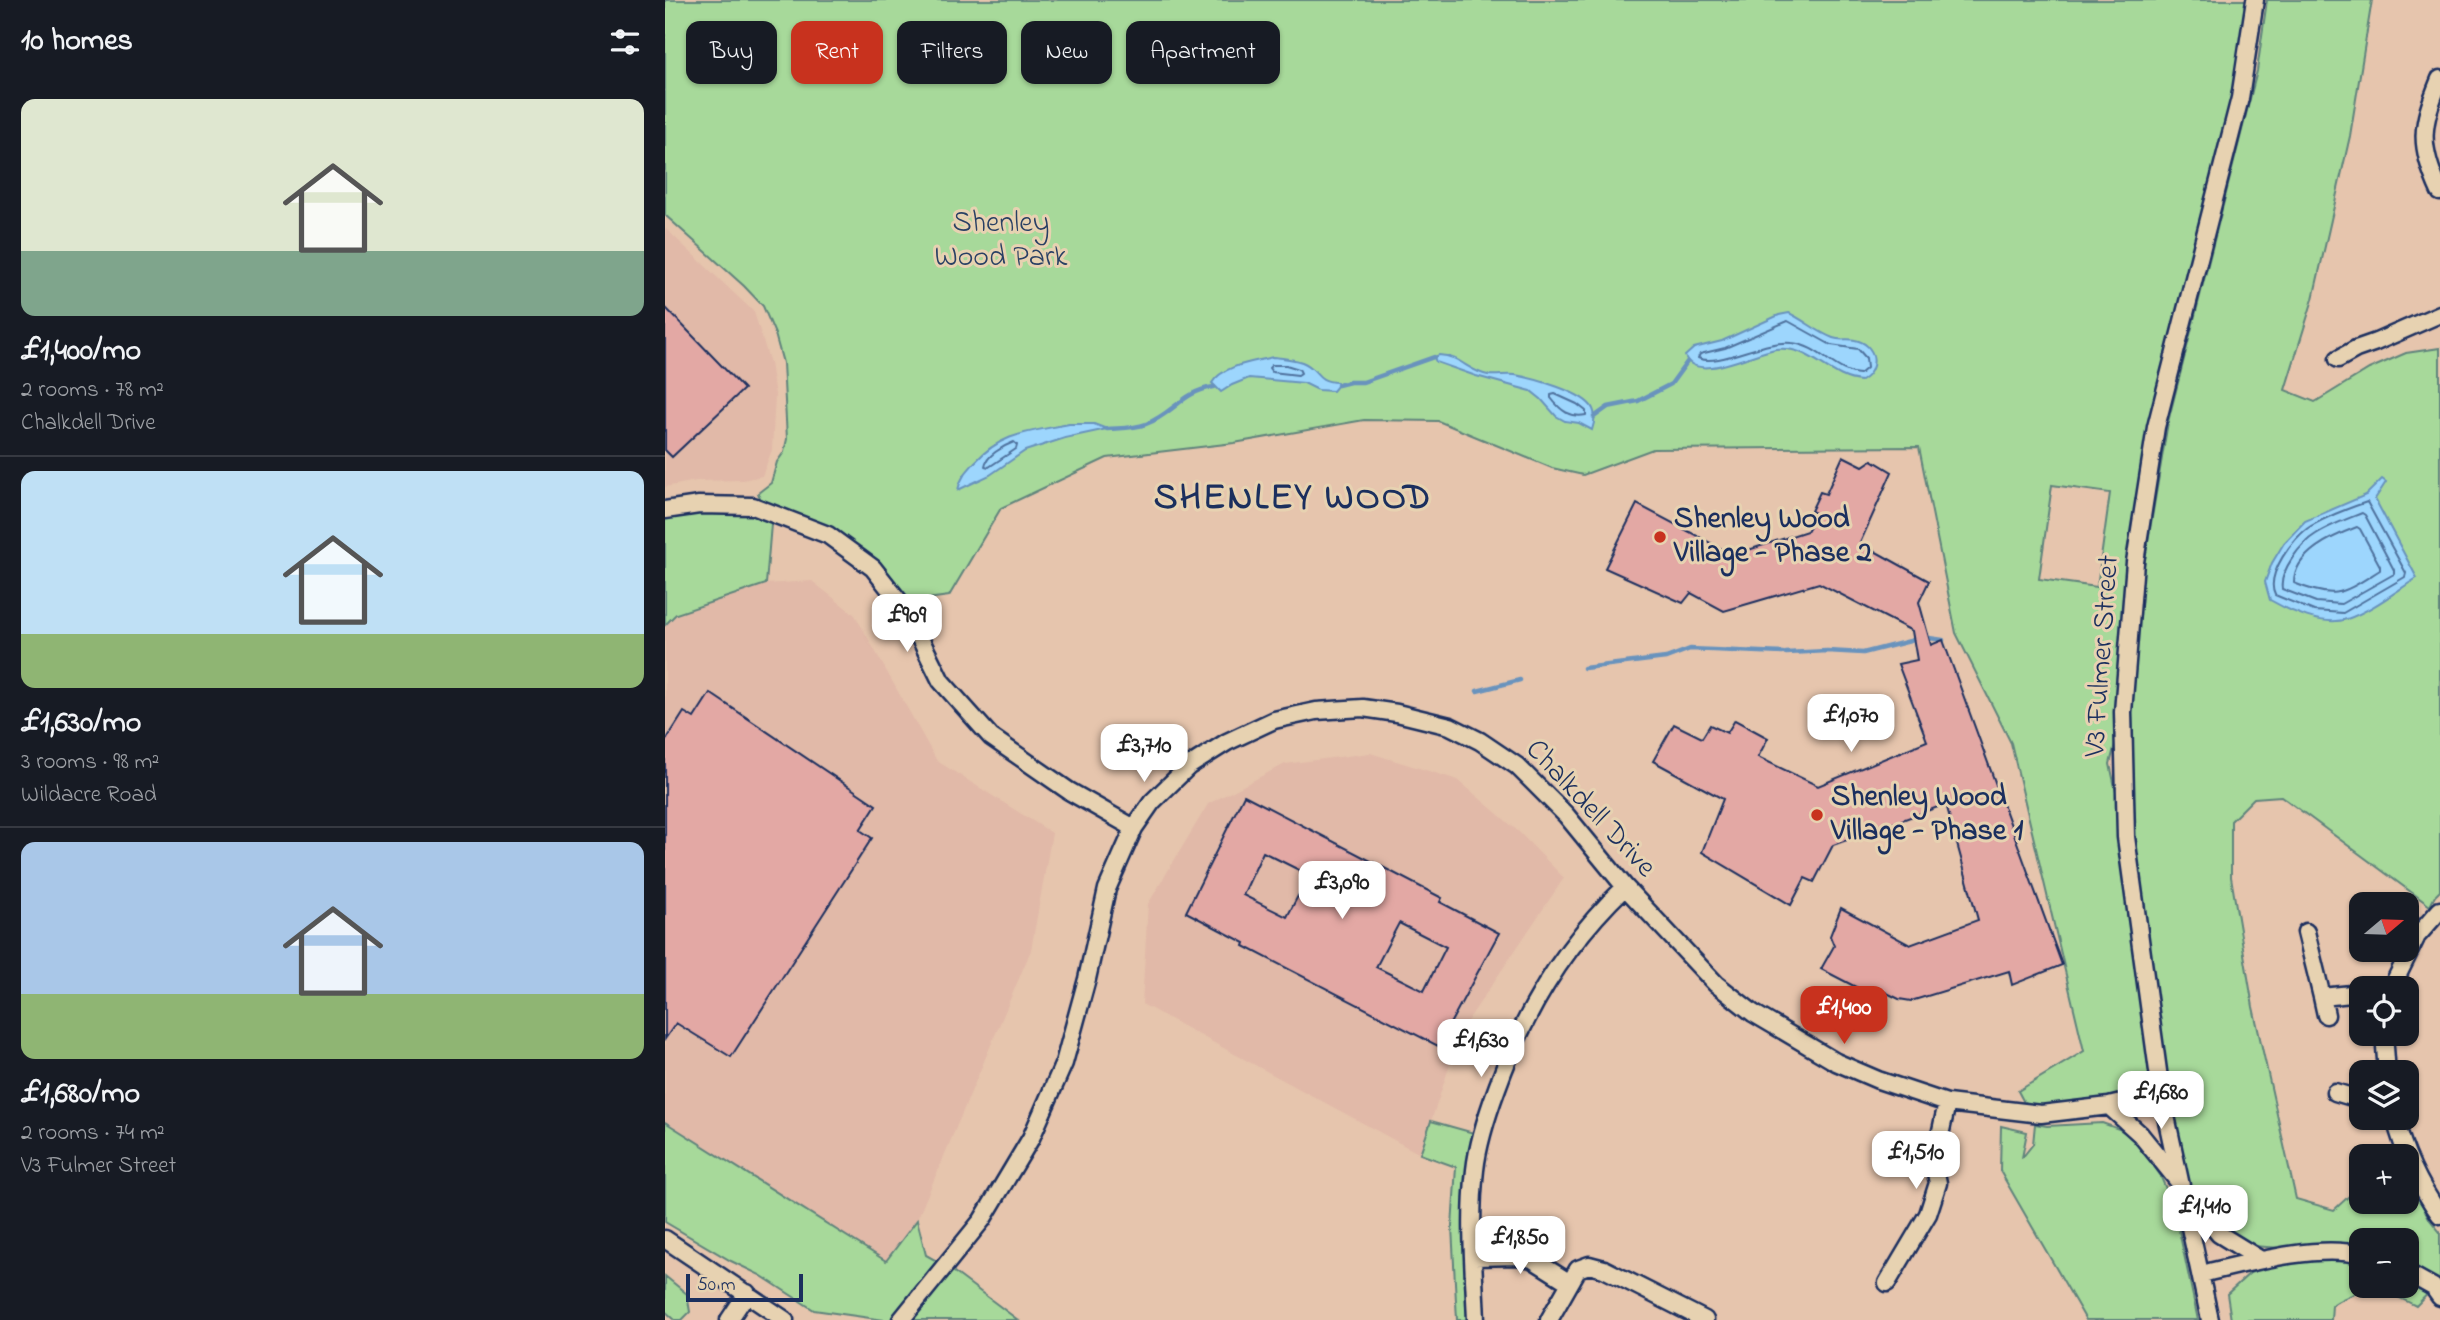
<!DOCTYPE html>
<meta charset="utf-8">
<style>
body{margin:0;font-family:"Indie Flower",sans-serif;background:#20242c;color:#f1f3f6;height:100vh;display:flex;flex-direction:column;font-size:26px;white-space:nowrap}
*{box-sizing:border-box;margin:0}
p{font-size:23px;color:#9ea1a6}
.icon{flex:none;width:38px;height:38px;fill:none;stroke:currentColor;stroke-width:2;stroke-linecap:round;stroke-linejoin:round}
.map{position:relative;flex:1;overflow:hidden}
.side{display:flex;flex-direction:column;background:#171b24;width:665px}
.side>*{flex:none}
.banner{position:absolute;left:21px;top:21px;width:665px;height:63px;display:flex;gap:14px}
.needle{width:46px;rotate:71deg}
.tools{position:absolute;left:1684px;top:892px;display:grid;gap:14px}
.tools a{display:grid;place-items:center;width:70px;height:70px;border-radius:14px;background:#171b24;box-shadow:0 2px 5px #0004;font-size:35px}
.scale{position:absolute;left:21px;bottom:18px;width:117px;box-sizing:border-box;padding-left:7px;border:4px solid #1b2f5e;border-top:0;font-size:19px;line-height:24px;white-space:nowrap;color:#1b2f5e;-webkit-text-stroke:5px #e7d2b1;paint-order:stroke}
.price{position:absolute;translate:-50% -60px;padding:0 16px;border-radius:14px;background:#fff;color:#222;font-size:23px;line-height:46px;filter:drop-shadow(0 2px 4px #0008)}
.price::after{content:'';position:absolute;left:50%;top:42px;width:21px;height:16px;margin-left:-10px;background:inherit;clip-path:polygon(0 0,100% 0,50% 100%)}
.price.active{background:#c8321e;color:#fff}
ul{padding:0;list-style:none}
li{display:grid;align-content:center;gap:14px;height:371px;padding:0 21px}
li+li{border-top:2px solid #363941}
li span{display:grid;place-items:center;height:217px;border-radius:14px;color:#555}
li>.icon{margin-inline-start:auto}
span .icon{width:126px;height:126px;fill:#fffc;stroke-width:1}
li b{font-size:30px}
h2{display:flex;justify-content:space-between;align-items:center;height:84px;padding:0 21px;font-size:30px}
.pill{padding:0 24px;border-radius:14px;background:#171b24;box-shadow:0 2px 5px #0004;font-size:24px;line-height:63px}
.pill.active{background:#c8321e;color:#fff}
main{display:flex;flex:1;min-height:0}
.map>svg:first-child{display:block}
.built{fill:#e1b9a8}
.green{fill:#a7d99a;stroke:#61847c;stroke-width:2;fill-rule:evenodd}
.water{fill:#9dd6fd;stroke:#6993bd;stroke-width:2}
.lines{fill:none;stroke-linecap:round;stroke-linejoin:round}
.shore{stroke:#4f729e;stroke-width:2}
.stream{stroke:#6993bd;stroke-width:4.5}
.building{fill:#e3a8a4;stroke:#1b2f5e;stroke-width:2;fill-rule:evenodd}
.minor-casing{stroke:#1b2f5e;stroke-width:21}
.minor{stroke:#e7d2b1;stroke-width:16}
.poi-dot{fill:#c8321e;stroke:#e7d2b1;stroke-width:2.5}
.labels{text-anchor:middle;dominant-baseline:central;stroke-width:6;stroke-linejoin:round;paint-order:stroke}
.park-label{font-size:30px;fill:#294064;stroke:#e7d2b1}
.poi-label{font-size:30px;font-weight:bold;fill:#1b2f5e;stroke:#e7d2b1;text-anchor:start}
.street-label{font-size:30px;fill:#1b2f5e;stroke:#e7d2b1}
.district-label{font-size:37px;font-weight:bold;letter-spacing:2px;fill:#1b2f5e;stroke:#e7d2b1}
</style>
<main>
<section class="side">
<h2>10 homes<svg class="icon" aria-label="filters" viewBox="0 0 24 24"><path d="M4 7h16M4 17h16"/><circle cx="9" cy="7" r="2"/><circle cx="15" cy="17" r="2"/></svg></h2>
<ul>
<li><span style="background:linear-gradient(#dfe7d0 70%,#7fa58c 0)"><svg class="icon" aria-label="home" viewBox="0 0 24 24"><path d="M3 11l9-7 9 7M6 9v11h12V9"/></svg></span><div><b>£1,400/mo</b><p>2 rooms · 78 m²</p><p>Chalkdell Drive</p></div></li>
<li><span style="background:linear-gradient(#bfe0f5 75%,#8fb573 0)"><svg class="icon" aria-label="home" viewBox="0 0 24 24"><path d="M3 11l9-7 9 7M6 9v11h12V9"/></svg></span><div><b>£1,630/mo</b><p>3 rooms · 98 m²</p><p>Wildacre Road</p></div></li>
<li><span style="background:linear-gradient(#a9c7e8 70%,#8fb573 0)"><svg class="icon" aria-label="home" viewBox="0 0 24 24"><path d="M3 11l9-7 9 7M6 9v11h12V9"/></svg></span><div><b>£1,680/mo</b><p>2 rooms · 74 m²</p><p>V3 Fulmer Street</p></div></li>
</ul>
</section>
<div class="map">
<svg width="1775" height="1320" viewBox="0 0 1775 1320">
<rect width="100%" height="100%" fill="#e6c5ad"/>
<filter id="ink" filterUnits="userSpaceOnUse"><feTurbulence type="fractalNoise" baseFrequency=".0143" numOctaves="2"/><feDisplacementMap in="SourceGraphic" scale="14" xChannelSelector="R" yChannelSelector="G"/><feConvolveMatrix kernelMatrix="1 2 1 2 8 2 1 2 1" color-interpolation-filters="sRGB"/></filter>
<g filter="url(#ink)">
<path class="built" d="M0 228 89 312 105 363 110 395 107 450 97 476 78 480 31 481 0 487Z
M147 581 190 615 272 761 387 833 366 950 252 1220 221 1262 0 1122V626L11 614 101 584Z
M705 753 793 780 854 832 899 878 797 1029 755 1154 477 1004 483 904 543 804 620 764Z"/>
<path class="green" d="M0 0H1590L1491 427 1458 712 1445 764 1460 834 1467 781V712L1476 583 1503 422 1592 71 1602 0H1707L1685 136 1648 299 1620 390 1650 402 1704 369 1741 353 1775 348V891L1770 896 1765 906 1616 796 1589 798 1566 821V877L1588 1007 1631 1199 1669 1210 1696 1185V1202H1741V1174L1765 1220 1775 1232V1281L1751 1306C1717 1288 1701 1284 1667 1305L1666 1320H1566L1562 1294 1585 1273 1619 1261 1616 1248 1587 1246 1554 1234 1518 1191 1496 1093 1364 1112 1353 1091 1419 1051 1346 743 1291 633 1254 447 988 449 918 475 887 468 773 421 699 420 569 443 442 458 336 508 284 596 240 602 163 531 96 500 93 493 106 483 112 462 119 452 122 439 118 363 110 334 98 306 79 286 0 215ZM1387 485 1445 493 1432 587 1374 579ZM1696 1241H1741V1286H1696Z
M0 510 107 512 101 584 11 614 0 625Z
M766 1121 816 1135 811 1320H792L787 1227 791 1167 755 1154Z
M0 1122 221 1261 252 1220 261 1255 281 1266 353 1320H219L149 1310 95 1275 66 1261 0 1222Z
M1437 1123 1454 1129 1472 1141 1495 1175 1509 1207 1533 1320H1421L1335 1171 1336 1126 1362 1132 1357 1158 1368 1144 1370 1124 1382 1126Z
M0 1276 22 1294 25 1312 17 1320H10L0 1311Z"/>
<path class="water" d="M1124 313C1139 320 1152 332 1168 338 1176 341 1182 338 1190 340 1211 344 1216 369 1196 381 1164 379 1146 345 1111 349 1089 352 1031 384 1020 356L1029 348 1057 341 1114 315Z
M774 355C795 356 803 371 823 375 832 376 841 374 850 375 867 378 920 392 928 409 931 415 929 424 927 430L914 423 900 421 891 416 876 399 866 391 811 376 771 362 769 357Z
M608 357C618 358 628 359 637 362 655 369 649 381 672 382L673 385 668 391 653 390 639 383 584 378 567 385 556 392 547 383C558 365 589 362 608 357Z
M404 424H429L442 429 400 438 360 451 325 475 293 490C295 478 302 471 310 462 337 432 366 432 404 424Z
M1717 479 1721 482 1710 499 1752 578C1730 592 1706 611 1682 619 1659 627 1624 611 1605 600L1600 582 1607 563 1619 543 1640 521 1701 495Z"/>
<g class="lines">
<path class="shore" d="M1123 321 1166 345 1193 349 1201 358 1202 368 1195 374C1170 373 1155 346 1127 343 1099 339 1053 368 1033 358L1035 354 1060 348Z
M607 365H621L634 369 636 373 633 375 607 372 604 368Z
M890 394 912 404 921 411V415C905 418 896 411 886 398V395Z
M349 442 352 445 351 449 324 467 320 466C321 456 338 446 349 442Z
M1702 502 1741 573 1740 577 1678 613 1649 611 1610 595C1600 575 1628 537 1646 526 1663 516 1684 508 1702 502Z
M1697 513 1700 515 1729 570V574L1676 604 1651 602 1617 589C1614 571 1636 543 1651 534 1665 525 1682 519 1697 513Z
M1692 527 1695 529 1715 566V570C1678 593 1672 601 1629 583 1629 553 1668 536 1692 527Z"/>
<path class="stream" d="M673 385 685 382H698L769 357
M929 417 943 407 973 401 1006 384 1022 362
M442 429C454 428 469 429 481 424 508 414 518 391 549 387
M1264 638 1278 640
M1121 653 1162 651 1198 653 1249 640
M919 668 1001 658 1025 649 1118 653
M812 691 855 680"/>
</g>
<path class="building" d="M0 307 79 389 7 457 0 450Z
M1178 456 1198 466 1207 460 1227 472 1195 543 1264 581 1254 602 1266 645 1278 640 1397 965 1347 985 1344 971 1246 1001 1234 999 1216 990 1212 998 1156 969 1169 946 1165 936 1176 908 1245 945 1313 920 1281 804 1168 845 1149 882 1140 878 1126 905 1037 852 1058 799 988 761 1009 724 1037 738 1045 725 1062 733 1070 720 1103 738 1093 757 1153 786 1262 741 1233 664 1252 660 1247 631 1154 583 1059 611 1026 593 1018 603 940 568 972 504 1068 555 1142 531 1152 514 1146 511 1155 492 1161 494Z
M45 693 211 805 195 830 207 838 66 1057 11 1023 0 1039V742L19 712 29 718Z
M579 795 777 898 775 902 834 933 773 1046 579 946 580 943 521 912ZM598 852 644 875 622 917 578 895ZM734 923 781 947 759 991 711 967Z"/>
<g class="lines">
<g class="minor-casing">
<path id="minor" d="M1775 79C1756 126 1753 144 1775 192
M1673 359 1691 349 1711 342 1775 314
M0 510 34 505 88 506 163 535 208 568 241 610 276 681 326 737 404 791 469 828
M1641 932 1657 997
M1726 989 1752 936 1775 910
M1661 1015 1657 997 1696 993
M1719 1034 1722 1073
M1670 1092 1687 1097 1696 1095
M1444 1106 1475 1134 1513 1181
M1730 1118C1739 1154 1754 1185 1775 1215
M1520 1193 1554 1234 1596 1260
M0 1239 120 1320
M809 1257 851 1256 867 1259 905 1283
M1741 1272 1768 1287 1775 1297
M1536 1274C1579 1264 1653 1243 1696 1255
M1222 1283 1263 1214 1273 1183 1269 1163 1282 1103
M64 1320 82 1293
M236 1320 317 1220 366 1138 399 1063 422 979 442 889 469 828 487 802 524 766 562 742 609 720 651 711 698 708 732 713 785 726 815 741 852 766 901 815 960 887 1051 984 1088 1013 1171 1062 1213 1080 1282 1103 1376 1114 1444 1106 1496 1093
M811 1320C809 1270 804 1220 810 1170 813 1142 822 1115 832 1088 859 1012 901 943 960 887
M884 1320 913 1269 924 1265 939 1269 1040 1320
M1545 1320 1496 1093 1461 837 1458 712 1470 562 1491 427 1575 98 1590 0"/>
</g>
<use href="#minor" class="minor"/>
</g>
</g>
<g class="poi-dot">
<circle cx="995" cy="537" r="7"/>
<circle cx="1152" cy="815" r="7"/>
</g>
<g class="labels">
<g class="park-label">
<text x="336" y="224">Shenley<tspan x="336" dy="34">Wood Park</tspan></text>
</g>
<g class="poi-label">
<text x="1009" y="520">Shenley Wood<tspan x="1009" dy="34">Village - Phase 2</tspan></text>
<text x="1166" y="798">Shenley Wood<tspan x="1166" dy="34">Village - Phase 1</tspan></text>
</g>
<g class="street-label">
<text transform="translate(1438 656) rotate(-86)">V3 Fulmer Street</text>
<text transform="translate(925 809) rotate(47)">Chalkdell Drive</text>
</g>
<g class="district-label">
<text x="628" y="499">SHENLEY WOOD</text>
</g>
</g>
</svg>
<div class="tools">
<a><svg class="needle" viewBox="-14 -14 28 28"><path d="M0-13l5 13h-10z" fill="#e53935"/><path d="M0 13l5-13h-10z" fill="#9ea1a6"/></svg></a>
<a><svg class="icon" aria-label="locate" viewBox="0 0 24 24"><circle cx="12" cy="12" r="6"/><path d="M12 2v4M12 18v4M2 12h4M18 12h4"/></svg></a>
<a><svg class="icon" aria-label="layers" viewBox="0 0 24 24"><path d="M12 4l9 5-9 5-9-5zM3 14l9 5 9-5"/></svg></a>
<a>+</a>
<a>−</a>
</div>
<div class="scale">50 m</div>
<b class="price" style="left:242px;top:654px">£909</b>
<b class="price" style="left:1186px;top:754px">£1,070</b>
<b class="price" style="left:479px;top:784px">£3,710</b>
<b class="price" style="left:677px;top:921px">£3,090</b>
<b class="price active" style="left:1179px;top:1046px">£1,400</b>
<b class="price" style="left:816px;top:1079px">£1,630</b>
<b class="price" style="left:1496px;top:1131px">£1,680</b>
<b class="price" style="left:1251px;top:1191px">£1,510</b>
<b class="price" style="left:1540px;top:1245px">£1,410</b>
<b class="price" style="left:855px;top:1276px">£1,850</b>
<div class="banner">
<a class="pill">Buy</a>
<a class="pill active">Rent</a>
<a class="pill">Filters</a>
<a class="pill">New</a>
<a class="pill">Apartment</a>
</div>
</div>
</main>
